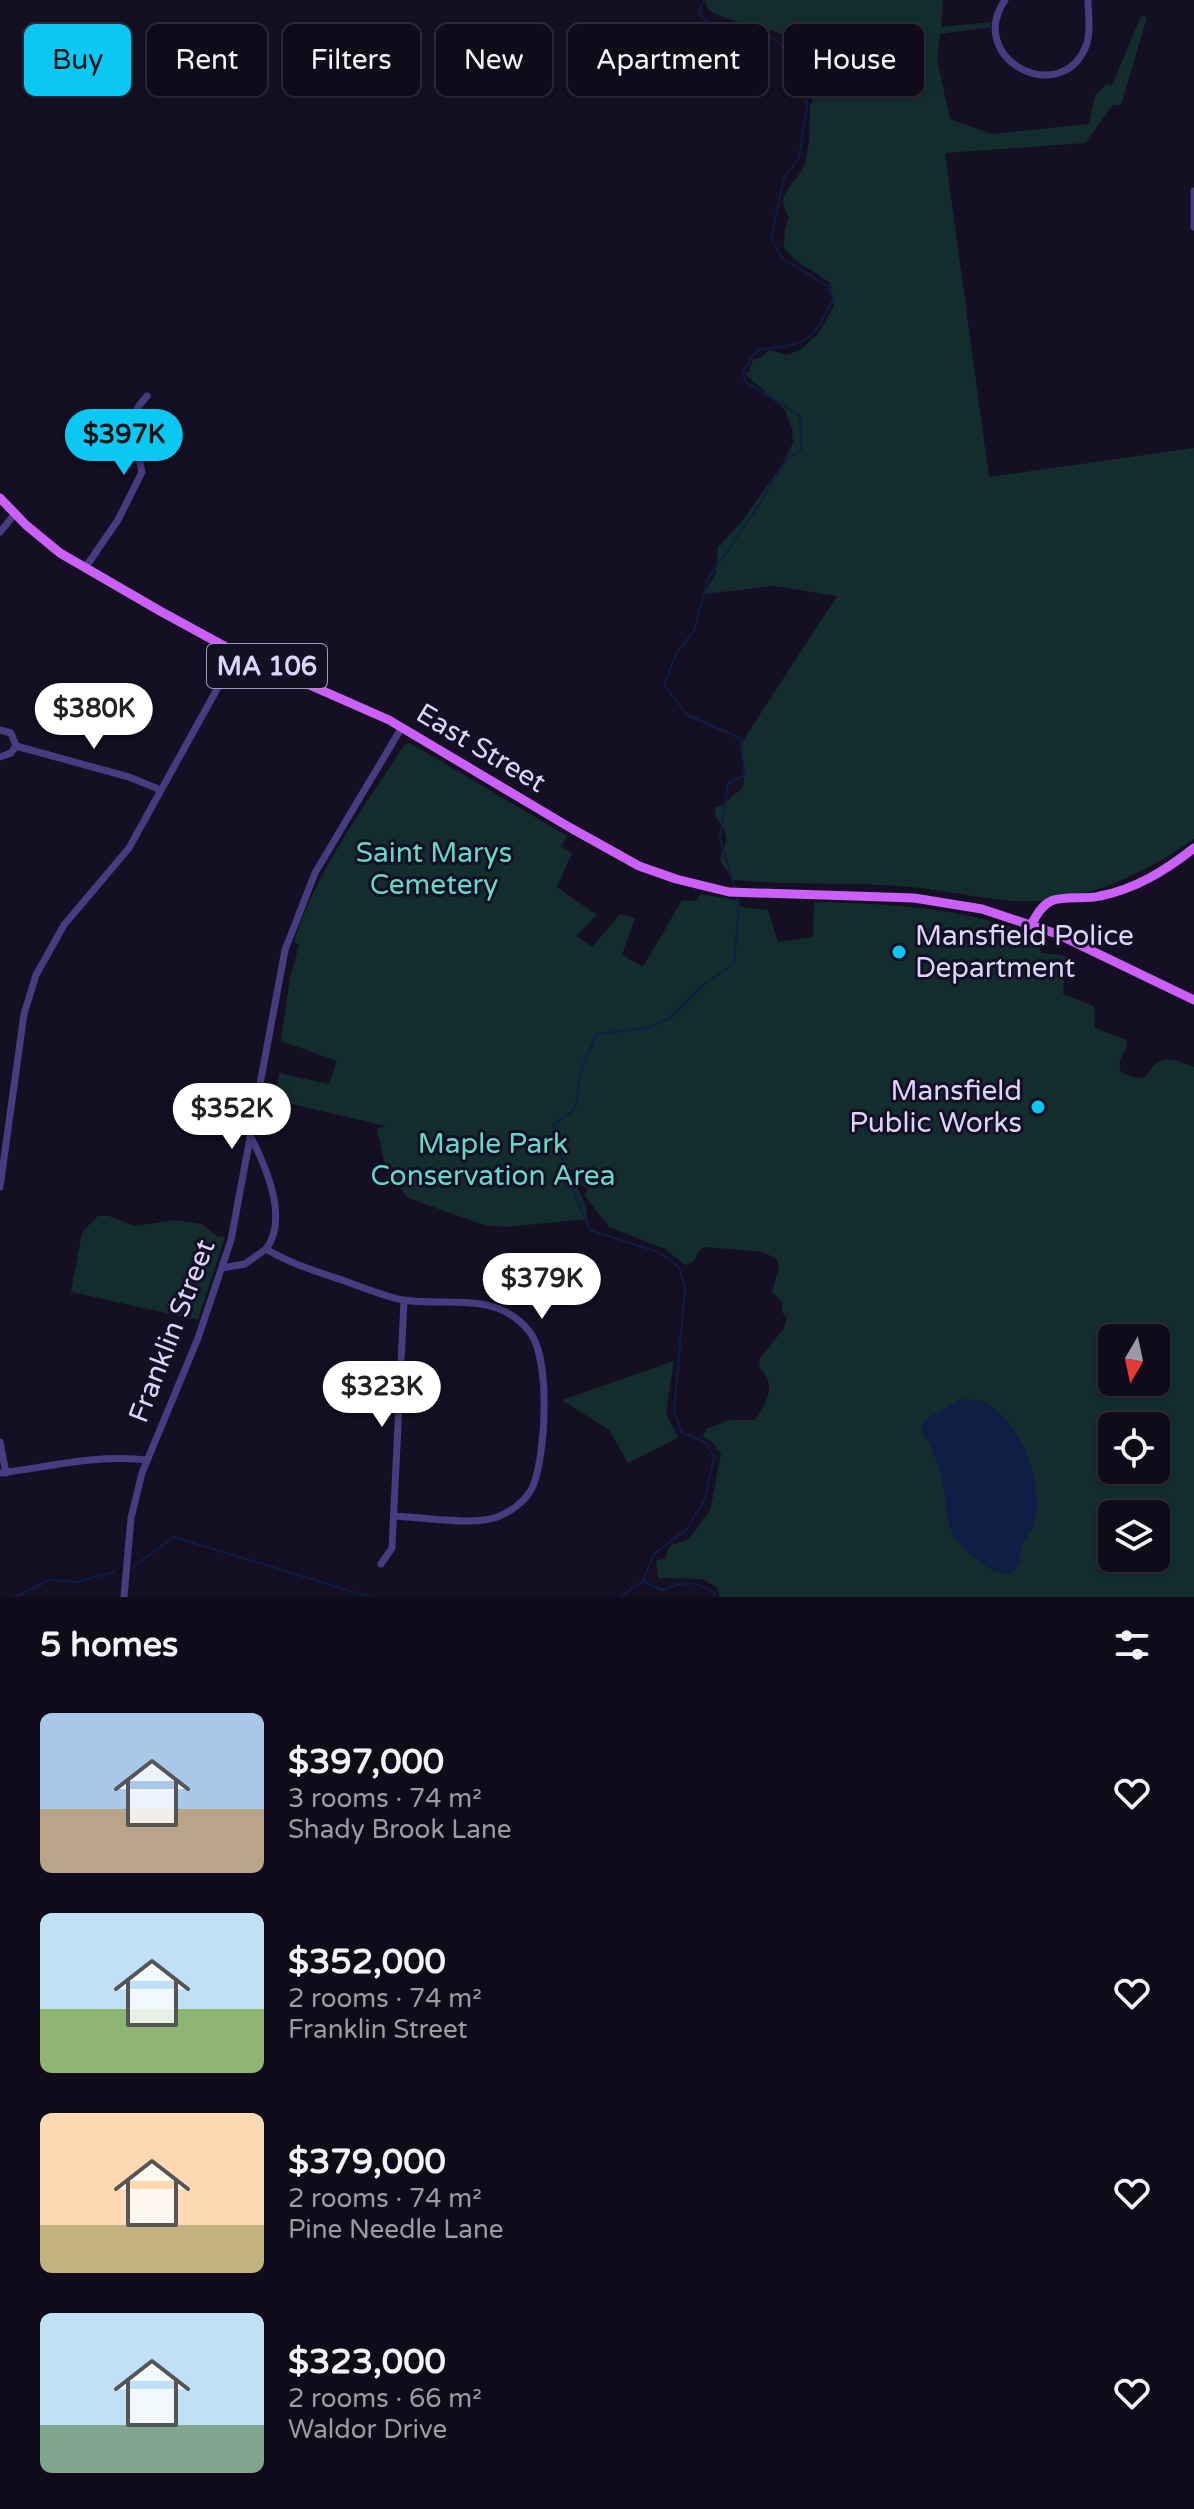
<!DOCTYPE html>
<meta charset="utf-8">
<style>
body{margin:0;font-family:"Varela Round",sans-serif;background:#1e1928;color:#f1f3f6;height:100vh;display:flex;flex-direction:column;font-size:30px;white-space:nowrap}
*{box-sizing:border-box;margin:0}
p{font-size:26px;color:#9c9ba3}
.icon{flex:none;width:44px;height:44px;fill:none;stroke:currentColor;stroke-width:2;stroke-linecap:round;stroke-linejoin:round}
.map{position:relative;height:1597px;overflow:hidden}
.panel{display:flex;flex-direction:column;background:#100b1b;flex:1}
.panel>*{flex:none}
.top-card{position:absolute;left:24px;top:24px;width:1146px;height:72px;display:flex;gap:16px}
.needle{width:52px;rotate:189deg}
.buttons{position:absolute;left:1098px;top:1324px;display:grid;gap:16px}
.buttons a{display:grid;place-items:center;width:72px;height:72px;border-radius:12px;background:#100b1b;box-shadow:0 2px 6px #0004,0 0 0 2px #302b3a;font-size:40px}
.price{position:absolute;translate:-50% -68px;padding:0 18px;border-radius:28px;background:#fff;color:#222;font-size:26px;line-height:52px;filter:drop-shadow(0 2px 4px #0008)}
.price::after{content:'';position:absolute;left:50%;top:48px;width:24px;height:18px;margin-left:-12px;background:inherit;clip-path:polygon(0 0,100% 0,50% 100%)}
.price.current{background:#0bc8f2;color:#111}
ul{padding:0;list-style:none}
li{display:flex;align-items:center;gap:24px;height:200px;padding:0 40px}
li span{display:grid;place-items:center;flex:none;width:224px;height:160px;border-radius:12px;color:#555}
li>.icon{margin-inline-start:auto}
span .icon{width:96px;height:96px;fill:#fffc;stroke-width:1}
li b{font-size:34px}
h2{display:flex;justify-content:space-between;align-items:center;height:96px;padding:0 40px;font-size:34px}
.chip{padding:0 28px;border-radius:12px;background:#100b1b;box-shadow:0 2px 6px #0004,0 0 0 2px #302b3a;font-size:28px;line-height:72px}
.chip.current{background:#0bc8f2;color:#111}
.map>svg:first-child{display:block}
.green{fill:#132c2d;fill-rule:evenodd}
.water{fill:#0e1e44}
.lines{fill:none;stroke-linecap:round;stroke-linejoin:round}
.stream{stroke:#0e1e44;stroke-width:2}
.minor{stroke:#453d80;stroke-width:7}
.major{stroke:#cb60f8;stroke-width:9}
.poi-dot{fill:#0bc8f2;stroke:#150f24;stroke-width:3}
.labels{text-anchor:middle;dominant-baseline:central;stroke-width:6;stroke-linejoin:round;paint-order:stroke}
.shield{fill:#150f24;stroke:#a099bc;stroke-width:2}
.shield-label{font-size:26px;font-weight:bold;fill:#dcd4fd}
.street-label{font-size:28px;fill:#dcd4fd;stroke:#150f24}
.park-label{font-size:28px;fill:#63dac6;stroke:#150f24}
.poi-label{font-size:28px;fill:#dcd4fd;stroke:#150f24;text-anchor:start}
</style>
<div class="map">
<svg width="1194" height="1597" viewBox="0 0 1194 1597">
<rect width="100%" height="100%" fill="#150f24"/>
<path class="green" d="M705 0H943L941 27 991 22V27L940 34 937 59 950 119 992 134 1089 124 1095 95 1107 84 1112 85 1141 16 1147 17 1121 105H1113L1085 143 945 153 989 477 1194 448V839C1137 879 1072 908 1001 900 967 896 933 888 899 886 844 882 789 885 734 880L720 861C721 854 726 846 726 840 727 826 713 821 715 807L724 805 733 795 741 790 744 782 742 742 837 596 773 586 704 594 716 573 718 547 742 521 782 465 793 443 792 429 785 410 744 373H748L753 360 760 358 770 350 787 355 800 350 818 334 834 306 830 283C813 270 798 265 784 248L785 227 789 219C788 214 783 207 783 201 784 189 801 177 805 163 810 144 810 125 810 105L813 101C802 83 802 59 790 41 780 26 729 25 708 9Z
M410 743 567 836 561 846 572 853 557 887 597 915 576 936 592 947 620 914 635 918 622 955 643 967 682 900 696 901 700 894 737 900 741 907 768 910 778 942 813 937 814 902C895 904 958 907 1036 935L1041 953 1066 956 1063 994 1094 1006 1095 1028 1127 1040 1126 1050C1120 1056 1118 1064 1121 1072L1132 1077 1144 1078C1161 1053 1169 1057 1194 1067V1597H719L718 1588 702 1579 658 1578 656 1561 665 1558 670 1545 688 1540 710 1511 721 1454 712 1442 703 1437 706 1429 729 1420H755C767 1403 777 1385 760 1368L759 1360 784 1328 787 1317 782 1312V1302L772 1292 779 1266 777 1259 763 1252 707 1247 700 1249 694 1261 685 1265 665 1249 609 1227 584 1195 587 1191 585 1187 581 1185 574 1171 568 1169 586 1206 587 1219 506 1227 484 1225 408 1198 386 1170 377 1129 386 1126 275 1100 279 1073 329 1084 337 1061 281 1041 290 978 299 945 294 942C316 870 364 808 404 745ZM1112 1338H1156V1382H1112ZM1112 1426H1156V1470H1112ZM1112 1514H1156V1558H1112Z
M98 1216H109L135 1226 175 1220 202 1224 217 1236 225 1237 198 1320 71 1292 82 1232Z
M674 1361 666 1413 678 1438 628 1463 609 1430 562 1400Z"/>
<path class="water" d="M962 1399C969 1400 979 1399 986 1403 1020 1421 1045 1485 1035 1522 1033 1530 1026 1536 1023 1543 1017 1556 1027 1563 1008 1574 993 1573 987 1567 975 1558 940 1532 950 1513 941 1475 937 1458 929 1443 921 1428L926 1419Z"/>
<g class="lines">
<path class="stream" d="M704 0 699 13 711 26 765 34 778 42 796 63 807 105 799 158 784 178 771 238 783 259 829 287 833 299C809 347 808 343 757 350L742 373 747 383 800 416 801 450 787 459 749 520 709 577 694 631 677 652 664 685 687 715 740 738 745 775 728 784 720 839 735 888
M134 1566 174 1537 370 1597
M643 1581 654 1554 687 1529 705 1499 714 1457 705 1442 681 1432 674 1411 685 1289 679 1267 658 1252 590 1230 565 1171 553 1125 575 1109 582 1067 597 1034 648 1028 670 1018 704 984 734 964 739 904 736 894
M643 1581 662 1590C682 1582 697 1579 716 1594L713 1597
M15 1597 50 1580 75 1582 114 1572
M619 1597 642 1582"/>
<path class="minor" d="M1005 0C964 60 1064 110 1087 43 1091 30 1088 14 1088 0
M1194 191V227
M0 532 15 514
M85 568 118 520 142 472 133 431 138 407 147 396
M0 730 11 733 16 746
M16 746 129 777 161 790
M0 757 11 753 16 746
M251 1137C266 1167 289 1219 266 1249
M0 1187 24 1014 36 975 64 925 129 848 237 653
M222 1268 245 1264 266 1249C291 1264 318 1272 345 1281 364 1288 383 1296 403 1300 447 1307 496 1290 529 1331 551 1358 546 1454 533 1486 527 1500 511 1512 497 1517 474 1526 421 1517 394 1516
M0 1442 6 1473
M0 1473C49 1467 97 1454 147 1460
M381 1564 392 1548 404 1300
M124 1597 131 1518 142 1473 198 1338 231 1240 285 950 315 873 402 727"/>
<path class="major" d="M0 498 26 525 60 553 160 611 237 653 389 720 569 827 639 866 676 879 729 892 914 898 982 909 1057 934 1194 1000
M1031 925C1036 916 1041 906 1051 901 1065 895 1085 900 1100 896 1136 889 1166 870 1194 848"/>
</g>
<g class="poi-dot">
<circle cx="899" cy="952" r="8"/>
<circle cx="1038" cy="1107" r="8"/>
</g>
<g class="labels">
<rect class="shield" x="207" y="644" width="120" height="44" rx="6"/>
<g class="shield-label">
<text x="267" y="666">MA 106</text>
</g>
<g class="street-label">
<text transform="translate(481 748) rotate(31)">East Street</text>
<text transform="translate(172 1331) rotate(-69)">Franklin Street</text>
</g>
<g class="park-label">
<text x="434" y="853">Saint Marys<tspan x="434" dy="32">Cemetery</tspan></text>
<text x="493" y="1144">Maple Park<tspan x="493" dy="32">Conservation Area</tspan></text>
</g>
<g class="poi-label">
<text x="915" y="936">Mansfield Police<tspan x="915" dy="32">Department</tspan></text>
<text x="1022" y="1091" text-anchor="end">Mansfield<tspan x="1022" dy="32">Public Works</tspan></text>
</g>
</g>
</svg>
<div class="buttons">
<a><svg class="needle" viewBox="-14 -14 28 28"><path d="M0-13l5 13h-10z" fill="#e53935"/><path d="M0 13l5-13h-10z" fill="#9c9ba3"/></svg></a>
<a><svg class="icon" aria-label="locate" viewBox="0 0 24 24"><circle cx="12" cy="12" r="6"/><path d="M12 2v4M12 18v4M2 12h4M18 12h4"/></svg></a>
<a><svg class="icon" aria-label="layers" viewBox="0 0 24 24"><path d="M12 4l9 5-9 5-9-5zM3 14l9 5 9-5"/></svg></a>
</div>
<b class="price current" style="left:124px;top:477px">$397K</b>
<b class="price" style="left:94px;top:751px">$380K</b>
<b class="price" style="left:232px;top:1151px">$352K</b>
<b class="price" style="left:542px;top:1321px">$379K</b>
<b class="price" style="left:382px;top:1429px">$323K</b>
<div class="top-card">
<a class="chip current">Buy</a>
<a class="chip">Rent</a>
<a class="chip">Filters</a>
<a class="chip">New</a>
<a class="chip">Apartment</a>
<a class="chip">House</a>
</div>
</div>
<section class="panel">
<h2>5 homes<svg class="icon" aria-label="filters" viewBox="0 0 24 24"><path d="M4 7h16M4 17h16"/><circle cx="9" cy="7" r="2"/><circle cx="15" cy="17" r="2"/></svg></h2>
<ul>
<li><span style="background:linear-gradient(#a9c7e8 60%,#b9a48a 0)"><svg class="icon" aria-label="home" viewBox="0 0 24 24"><path d="M3 11l9-7 9 7M6 9v11h12V9"/></svg></span><div><b>$397,000</b><p>3 rooms · 74 m²</p><p>Shady Brook Lane</p></div><svg class="icon" aria-label="heart" viewBox="0 0 24 24"><path d="M12 20l-8-8c-3-5 5-10 8-4 3-6 11-1 8 4z"/></svg></li>
<li><span style="background:linear-gradient(#bfe0f5 60%,#8fb573 0)"><svg class="icon" aria-label="home" viewBox="0 0 24 24"><path d="M3 11l9-7 9 7M6 9v11h12V9"/></svg></span><div><b>$352,000</b><p>2 rooms · 74 m²</p><p>Franklin Street</p></div><svg class="icon" aria-label="heart" viewBox="0 0 24 24"><path d="M12 20l-8-8c-3-5 5-10 8-4 3-6 11-1 8 4z"/></svg></li>
<li><span style="background:linear-gradient(#ffd9b3 70%,#c2b280 0)"><svg class="icon" aria-label="home" viewBox="0 0 24 24"><path d="M3 11l9-7 9 7M6 9v11h12V9"/></svg></span><div><b>$379,000</b><p>2 rooms · 74 m²</p><p>Pine Needle Lane</p></div><svg class="icon" aria-label="heart" viewBox="0 0 24 24"><path d="M12 20l-8-8c-3-5 5-10 8-4 3-6 11-1 8 4z"/></svg></li>
<li><span style="background:linear-gradient(#bfe0f5 70%,#7fa58c 0)"><svg class="icon" aria-label="home" viewBox="0 0 24 24"><path d="M3 11l9-7 9 7M6 9v11h12V9"/></svg></span><div><b>$323,000</b><p>2 rooms · 66 m²</p><p>Waldor Drive</p></div><svg class="icon" aria-label="heart" viewBox="0 0 24 24"><path d="M12 20l-8-8c-3-5 5-10 8-4 3-6 11-1 8 4z"/></svg></li>
</ul>
</section>
